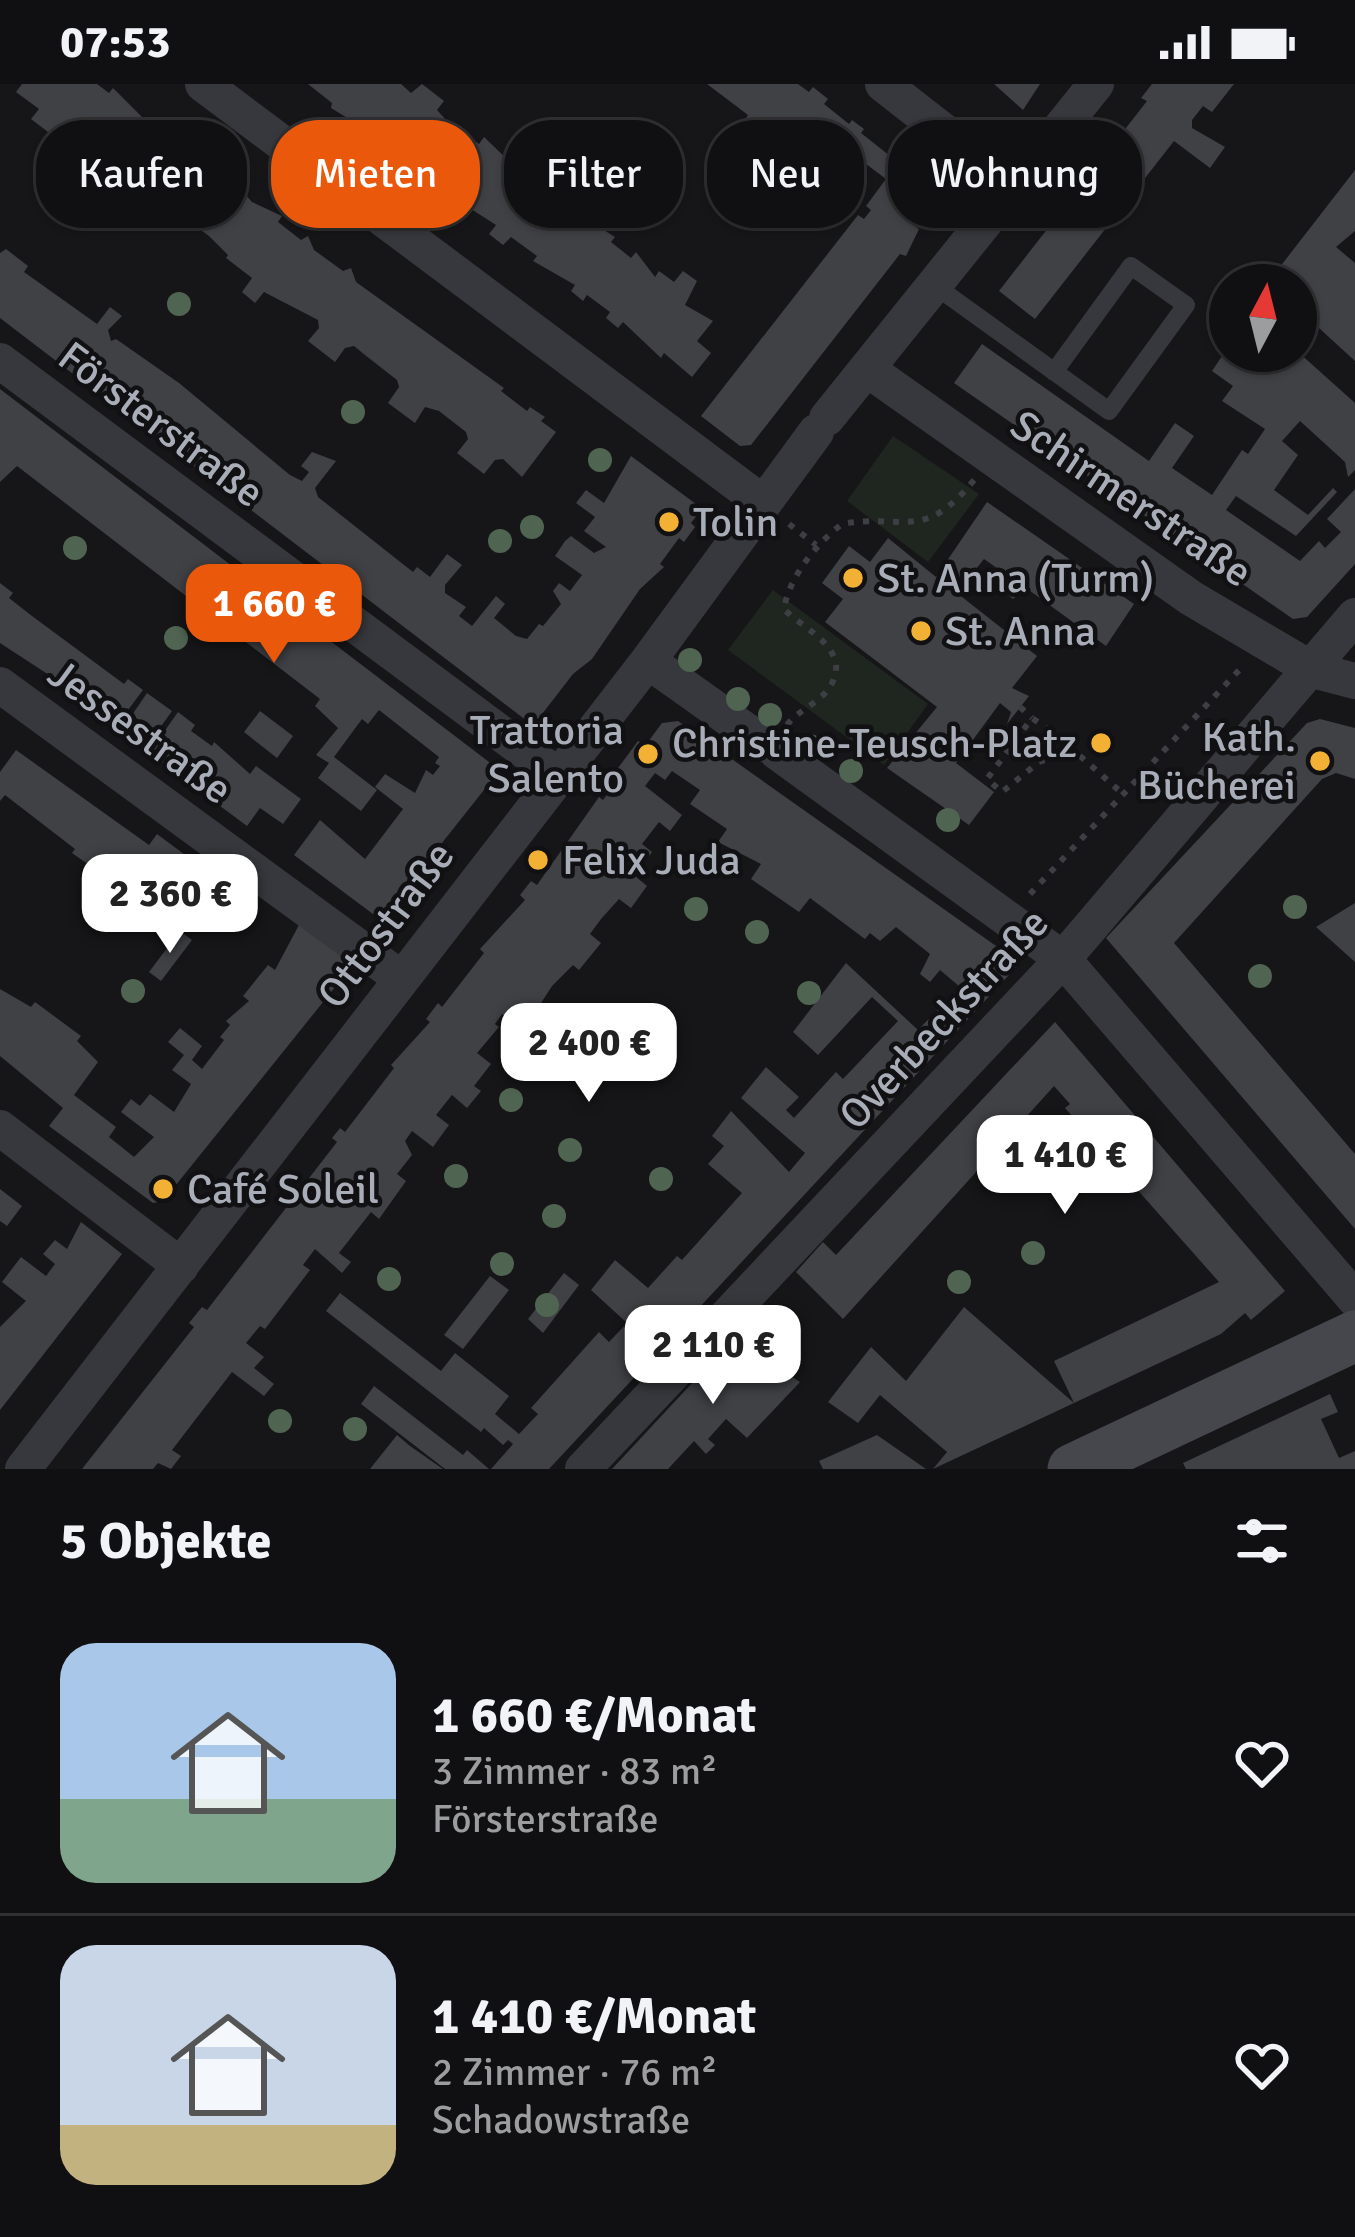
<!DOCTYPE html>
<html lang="de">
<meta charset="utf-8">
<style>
body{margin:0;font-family:Signika,sans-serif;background:#19191b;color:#f1f3f6;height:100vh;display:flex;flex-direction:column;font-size:45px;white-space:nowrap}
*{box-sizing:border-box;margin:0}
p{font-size:39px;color:#9c9d9f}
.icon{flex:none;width:66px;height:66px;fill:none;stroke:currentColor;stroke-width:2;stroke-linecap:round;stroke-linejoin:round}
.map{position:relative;height:1385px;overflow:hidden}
.panel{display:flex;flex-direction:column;background:#101012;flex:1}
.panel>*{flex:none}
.banner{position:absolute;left:36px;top:36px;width:1284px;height:108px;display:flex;gap:24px}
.needle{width:78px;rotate:7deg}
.tools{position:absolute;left:1209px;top:180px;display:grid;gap:24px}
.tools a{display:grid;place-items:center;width:108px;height:108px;border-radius:50%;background:#101012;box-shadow:0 3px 9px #0004,0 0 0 3px #303032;font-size:60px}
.price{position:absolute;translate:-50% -102px;padding:0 27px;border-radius:24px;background:#fff;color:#222;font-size:39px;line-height:78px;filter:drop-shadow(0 3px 6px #0008)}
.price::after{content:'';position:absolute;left:50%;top:72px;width:36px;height:27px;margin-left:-18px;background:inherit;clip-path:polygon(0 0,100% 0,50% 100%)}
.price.on{background:#ea580c;color:#fff}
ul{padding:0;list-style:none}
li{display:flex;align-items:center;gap:36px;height:300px;padding:0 60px}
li+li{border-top:3px solid #303032}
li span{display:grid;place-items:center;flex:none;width:336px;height:240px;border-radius:36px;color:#555}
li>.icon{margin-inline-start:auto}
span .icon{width:144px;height:144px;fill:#fffc;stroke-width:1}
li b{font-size:51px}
h2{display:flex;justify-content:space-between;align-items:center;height:144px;padding:0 60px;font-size:51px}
.pill{padding:0 42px;border-radius:48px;background:#101012;box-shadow:0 3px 9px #0004,0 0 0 3px #303032;font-size:42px;line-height:108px}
.pill.on{background:#ea580c;color:#fff}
.status{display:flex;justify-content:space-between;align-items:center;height:84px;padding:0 60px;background:#101012;direction:ltr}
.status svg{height:33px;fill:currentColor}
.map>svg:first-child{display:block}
.green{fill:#1e261f}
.building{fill:#404145}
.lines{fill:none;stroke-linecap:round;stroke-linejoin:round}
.path{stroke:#3d3f44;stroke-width:6;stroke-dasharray:6 9;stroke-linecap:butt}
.lane{stroke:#37383d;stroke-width:18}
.street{stroke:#37383d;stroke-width:36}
.secondary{stroke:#45474d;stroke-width:51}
.tree{fill:#506452}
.poi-dot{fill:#f2b134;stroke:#111113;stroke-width:4.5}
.labels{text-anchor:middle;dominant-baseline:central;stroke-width:9;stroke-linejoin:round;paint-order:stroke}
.street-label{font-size:42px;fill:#a8adb8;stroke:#111113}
.poi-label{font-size:42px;fill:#a8adb8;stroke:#111113;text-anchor:start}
</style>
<div class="status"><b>07:53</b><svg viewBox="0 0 49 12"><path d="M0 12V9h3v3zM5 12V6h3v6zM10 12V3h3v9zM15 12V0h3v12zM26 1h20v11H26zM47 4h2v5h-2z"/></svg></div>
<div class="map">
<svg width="1355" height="1385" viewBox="0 0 1355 1385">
<rect width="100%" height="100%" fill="#161618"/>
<path class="green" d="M893 352 979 410 928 478 847 417Z
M773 506 928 620 884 681 728 566Z"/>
<path class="building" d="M22 0H97L109 9 113 4 150 41 154 35 176 61 210 77 206 83 226 99 230 93 252 118 282 132 278 138 301 156 308 152 314 166 343 187 351 184 356 198 504 304 501 307 527 327 530 323 545 333 541 337 556 348 522 393 503 375 495 376 484 390 457 369 468 355 466 348 439 327 425 323 415 339 388 319 399 303 397 296 365 271 354 262 345 264 335 278 308 257 319 244 318 236 264 208 255 219 242 208 252 194 226 174 228 171 209 152 183 133 180 137 64 44 56 54 31 35 39 25 16 8Z
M308 0H401L411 9 422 0 444 17 437 26 447 37 479 60 484 53 535 102 541 94 552 103 558 95 569 104 559 118 615 153 611 158 631 174 636 168 655 193 659 187 674 198 683 187 697 197 685 221 713 237 697 257 711 269 692 293 664 269 661 274 623 238 618 244 606 234 610 228 587 211 583 217 571 207 575 201 533 177 537 172 511 153 503 161 489 150 496 141 471 125 465 127 431 93 424 97 412 89 414 81 387 60 383 66 368 54 372 49 331 24 332 19Z
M707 0H798L809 8 813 3 828 15 824 20 849 40 852 36 864 45 861 49 943 114 913 141 919 145 906 172 900 170 751 361 740 362 701 332 858 131 864 135 871 126 866 122 886 95 862 77 840 106 762 43 758 47 745 36 748 31Z
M994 0H1040L1023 26Z
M1152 0H1234L1212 28 1203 22 1192 36V44L1225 63 1210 84 1174 57 1035 235 999 207 1147 17 1141 14Z
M1355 86V147L1336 163 1355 179V277L1296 223V201L1269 197Z
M6 165 28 182 24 188 97 240 110 223 122 232 108 246 111 257 116 255 179 299 290 391 302 397 309 388 301 382 312 368 336 377 315 404 318 413 413 488 417 483 430 493 447 470 462 481 445 501V509L466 523 459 532 472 542 496 512 505 520 494 534 516 552 527 555 539 540 543 542 561 520 553 507 559 499 570 507 582 491 555 472 565 457 571 452 594 469 606 463 584 447 595 433 576 419 586 406 604 419 631 372 696 420 697 431 691 439 695 443 684 458 679 454 660 480 664 483 640 505 592 575 573 590 539 634 527 637 0 234V169Z
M982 260 1149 377 1175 339 1194 352 1172 384 1212 411 1242 366 1248 370 1265 345 1222 317 1233 302 1212 287 1230 260V267H1297L1355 319V386L1348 393 1345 378 1300 337 1282 357 1298 371 1274 406 1308 431 1333 404 1337 408 1296 452 1236 412 1226 426 1300 477 1319 457 1325 464 1341 448 1327 435 1355 405V480L1307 533 1293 535 954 299Z
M0 305 493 681 495 692 381 836 294 771 320 736 365 775 403 725 375 703 385 690 415 709 426 686 433 691 440 682 435 679 439 673 379 626 368 640 362 635 334 673 377 706 361 727 318 694 329 679 316 671 338 644 315 622 320 615 17 382 0 398Z
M987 418 1134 520 1106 562 1026 504 1013 515 998 503 1004 489 984 475 957 509 1037 572 1012 604 1029 612 1007 640 1011 628 1000 619 956 679 994 708 969 741 887 684 937 623 825 538 843 515 822 499 849 462 870 478 888 454 936 493Z
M0 499 13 509 9 514 32 532 124 600 128 595 143 606 116 642 98 623 0 559Z
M147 609 172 627 157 648 132 631Z
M260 627 293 652 277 674 244 648Z
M178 628 195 641 191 647 212 662 214 658 250 690 256 682 301 715 283 740 260 724 247 742 149 669Z
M1320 635 1355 644V695L1336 689 1322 695 1174 859 1355 1070V1145L1106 854 1307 639Z
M678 637 1020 879 549 1385H491L513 1360 508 1356 503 1361 484 1344 481 1348 326 1227 340 1209 441 1287 455 1269 509 1312 495 1330 519 1350 538 1330 531 1324 599 1248 609 1258 627 1239 591 1206 615 1176 648 1204 677 1172 682 1176 742 1109 708 1080 724 1062 712 1052 731 1027 789 1088 805 1069 741 1014 766 983 799 1013 786 1026 794 1034 836 988 843 995 898 937 872 913 818 971 793 948 846 879 918 946 960 903 940 886 930 898 920 890 930 870 896 843 880 857 870 849 865 855 810 814 799 828 751 795 761 780 718 758 727 745 690 720 700 706 672 687 665 696 655 689 645 702 682 731 670 747 659 738 642 760 652 768 635 792 647 802 631 824 619 815 601 835 590 850 601 859 579 886 573 881 552 902 523 947 502 930 495 940 499 943 477 969 491 980 474 1002 481 1007 467 1024 452 1011 436 1031 449 1041 433 1063 412 1047 405 1057 412 1071 397 1090 406 1097 379 1135 371 1128 339 1169 351 1178 342 1189 315 1165 303 1181 310 1186 265 1245 260 1242 246 1259 264 1273 254 1284 274 1300 264 1312 232 1288 172 1366 181 1372 171 1385 158 1379 153 1385H82L194 1243 189 1239 202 1223 207 1226 337 1058 332 1054 340 1044 345 1048 394 984 391 981 430 938 426 935 438 919 442 923 484 869 480 865 525 816 520 811 531 797 537 801 599 713 603 716 624 688 618 684 638 657 645 662 662 639Z
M16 666 149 761 157 750 220 797 193 834 163 811 154 822 92 776 89 781 72 769 75 765 5 711 0 717V688Z
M1355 819V878L1316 843Z
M300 839 352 877 344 892 163 1117 153 1119 49 1042 63 1024 0 972V905L31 923 35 918 81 952 77 957 98 978 74 1011 116 1043 109 1053 134 1073 154 1053 121 1028 131 1015 140 1022 150 1010 174 1028 191 1000 172 986 184 971 168 958 180 944 202 962 192 976 202 985 224 956 220 953 230 941 226 937 249 917 243 912 268 881 275 886Z
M180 847 192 856 161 897 149 888Z
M1055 938 1285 1207 1251 1236 1245 1229 1221 1250 1074 1319 1054 1277 1219 1198 1065 1024 1070 1020 1054 1002 843 1235 796 1188 823 1158 836 1171Z
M0 1105 22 1122 7 1142 0 1137Z
M81 1138 122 1170 0 1326V1243L26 1217 2 1198 21 1173 46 1192 55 1180 43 1170 55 1156 67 1165Z
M564 1189 579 1201 543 1249 528 1235Z
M490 1192 509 1206 463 1265 444 1251Z
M964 1223 1074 1319 933 1385 947 1368 880 1311 858 1339 828 1318 871 1263 906 1297Z
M734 1254 800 1298 747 1354 726 1335 708 1355 715 1361 706 1370 694 1357 668 1385H612Z
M374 1302 463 1371 467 1366 489 1385H445L361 1320Z
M1330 1310 1338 1328 1321 1335 1339 1374 1355 1367V1385H1186L1183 1379Z
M397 1351 410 1362 443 1385H370Z
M877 1351 926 1385H823L819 1377Z"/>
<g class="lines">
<path class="path" d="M789 440 816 461
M1020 623 1032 634
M787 641C799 625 822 618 831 601 852 565 803 545 784 525 789 493 817 459 842 440 904 429 923 459 974 396
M1073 667 1039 678 1002 708 987 695 1032 634C1064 656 1093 684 1122 709
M1030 810 1242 583"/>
<path class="lane" d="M934 201 1109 327 1186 221 1131 182 1054 288"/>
<path class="street" d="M203 0 763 419
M883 0 1015 103
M0 277 557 691
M867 285 1191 514 1313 586 1355 597
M827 334 1096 0
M648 577 765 660
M0 601 402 895
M777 668 1063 875 1355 1215
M0 1044 181 1182
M23 1385 648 577 816 348
M583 1385 1063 875 1355 532"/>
<path class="secondary" d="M1073 1385 1355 1252"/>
</g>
<g class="tree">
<circle cx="179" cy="220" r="12"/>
<circle cx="353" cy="328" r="12"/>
<circle cx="600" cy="376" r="12"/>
<circle cx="532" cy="443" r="12"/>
<circle cx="500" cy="457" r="12"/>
<circle cx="75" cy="464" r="12"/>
<circle cx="176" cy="554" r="12"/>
<circle cx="690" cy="576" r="12"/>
<circle cx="738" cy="615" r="12"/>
<circle cx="770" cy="631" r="12"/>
<circle cx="810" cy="662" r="12"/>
<circle cx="851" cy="687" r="12"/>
<circle cx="948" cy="736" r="12"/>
<circle cx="1295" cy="823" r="12"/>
<circle cx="696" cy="825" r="12"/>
<circle cx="757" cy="848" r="12"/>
<circle cx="1260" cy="892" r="12"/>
<circle cx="133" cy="907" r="12"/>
<circle cx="809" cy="909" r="12"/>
<circle cx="583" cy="946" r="12"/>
<circle cx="511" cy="1016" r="12"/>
<circle cx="570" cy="1066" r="12"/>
<circle cx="456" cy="1092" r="12"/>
<circle cx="661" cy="1095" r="12"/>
<circle cx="554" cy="1132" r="12"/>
<circle cx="1033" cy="1169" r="12"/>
<circle cx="502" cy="1180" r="12"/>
<circle cx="389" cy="1195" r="12"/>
<circle cx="959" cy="1198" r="12"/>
<circle cx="547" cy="1221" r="12"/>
<circle cx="280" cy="1337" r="12"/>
<circle cx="355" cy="1345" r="12"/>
</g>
<g class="poi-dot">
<circle cx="669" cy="438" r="12"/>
<circle cx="853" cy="494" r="12"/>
<circle cx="921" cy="547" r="12"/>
<circle cx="1101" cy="659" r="12"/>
<circle cx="648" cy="670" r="12"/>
<circle cx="1320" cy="677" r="12"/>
<circle cx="538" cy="776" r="12"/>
<circle cx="163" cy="1105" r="12"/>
</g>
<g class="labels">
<g class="street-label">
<text transform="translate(161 341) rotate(37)">Försterstraße</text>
<text transform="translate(1131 415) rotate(34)">Schirmerstraße</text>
<text transform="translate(140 648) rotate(36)">Jessestraße</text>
<text transform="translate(386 841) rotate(-53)">Ottostraße</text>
<text transform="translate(944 935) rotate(-47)">Overbeckstraße</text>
</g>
<g class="poi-label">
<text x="693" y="438">Tolin</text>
<text x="877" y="494">St. Anna (Turm)</text>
<text x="945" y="547">St. Anna</text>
<text x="624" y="646" text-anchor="end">Trattoria<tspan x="624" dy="48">Salento</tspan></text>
<text x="1296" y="653" text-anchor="end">Kath.<tspan x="1296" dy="48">Bücherei</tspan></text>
<text x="1077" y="659" text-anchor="end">Christine-Teusch-Platz</text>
<text x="562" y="776">Felix Juda</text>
<text x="187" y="1105">Café Soleil</text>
</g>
</g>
</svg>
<div class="tools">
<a><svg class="needle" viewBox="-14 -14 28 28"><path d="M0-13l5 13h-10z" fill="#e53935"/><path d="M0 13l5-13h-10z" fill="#9c9d9f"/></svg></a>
</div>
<b class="price on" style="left:274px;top:582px">1 660 €</b>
<b class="price" style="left:170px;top:872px">2 360 €</b>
<b class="price" style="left:589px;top:1021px">2 400 €</b>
<b class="price" style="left:1065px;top:1133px">1 410 €</b>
<b class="price" style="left:713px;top:1323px">2 110 €</b>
<div class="banner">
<a class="pill">Kaufen</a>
<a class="pill on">Mieten</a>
<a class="pill">Filter</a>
<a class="pill">Neu</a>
<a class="pill">Wohnung</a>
</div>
</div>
<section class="panel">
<h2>5 Objekte<svg class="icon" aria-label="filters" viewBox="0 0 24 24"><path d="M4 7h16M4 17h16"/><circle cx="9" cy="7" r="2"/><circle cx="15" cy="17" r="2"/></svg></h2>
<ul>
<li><span style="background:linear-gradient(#a9c7e8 65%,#7fa58c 0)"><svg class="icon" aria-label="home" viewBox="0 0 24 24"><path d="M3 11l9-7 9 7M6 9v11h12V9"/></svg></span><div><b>1 660 €/Monat</b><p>3 Zimmer · 83 m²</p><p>Försterstraße</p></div><svg class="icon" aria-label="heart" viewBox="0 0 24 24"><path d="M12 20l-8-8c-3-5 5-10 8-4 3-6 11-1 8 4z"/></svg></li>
<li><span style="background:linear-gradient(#c9d6e8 75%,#c2b280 0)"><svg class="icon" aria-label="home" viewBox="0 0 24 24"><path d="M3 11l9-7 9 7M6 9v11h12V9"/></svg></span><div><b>1 410 €/Monat</b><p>2 Zimmer · 76 m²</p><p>Schadowstraße</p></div><svg class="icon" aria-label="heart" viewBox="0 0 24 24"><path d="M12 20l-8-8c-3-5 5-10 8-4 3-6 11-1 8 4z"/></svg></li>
</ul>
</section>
